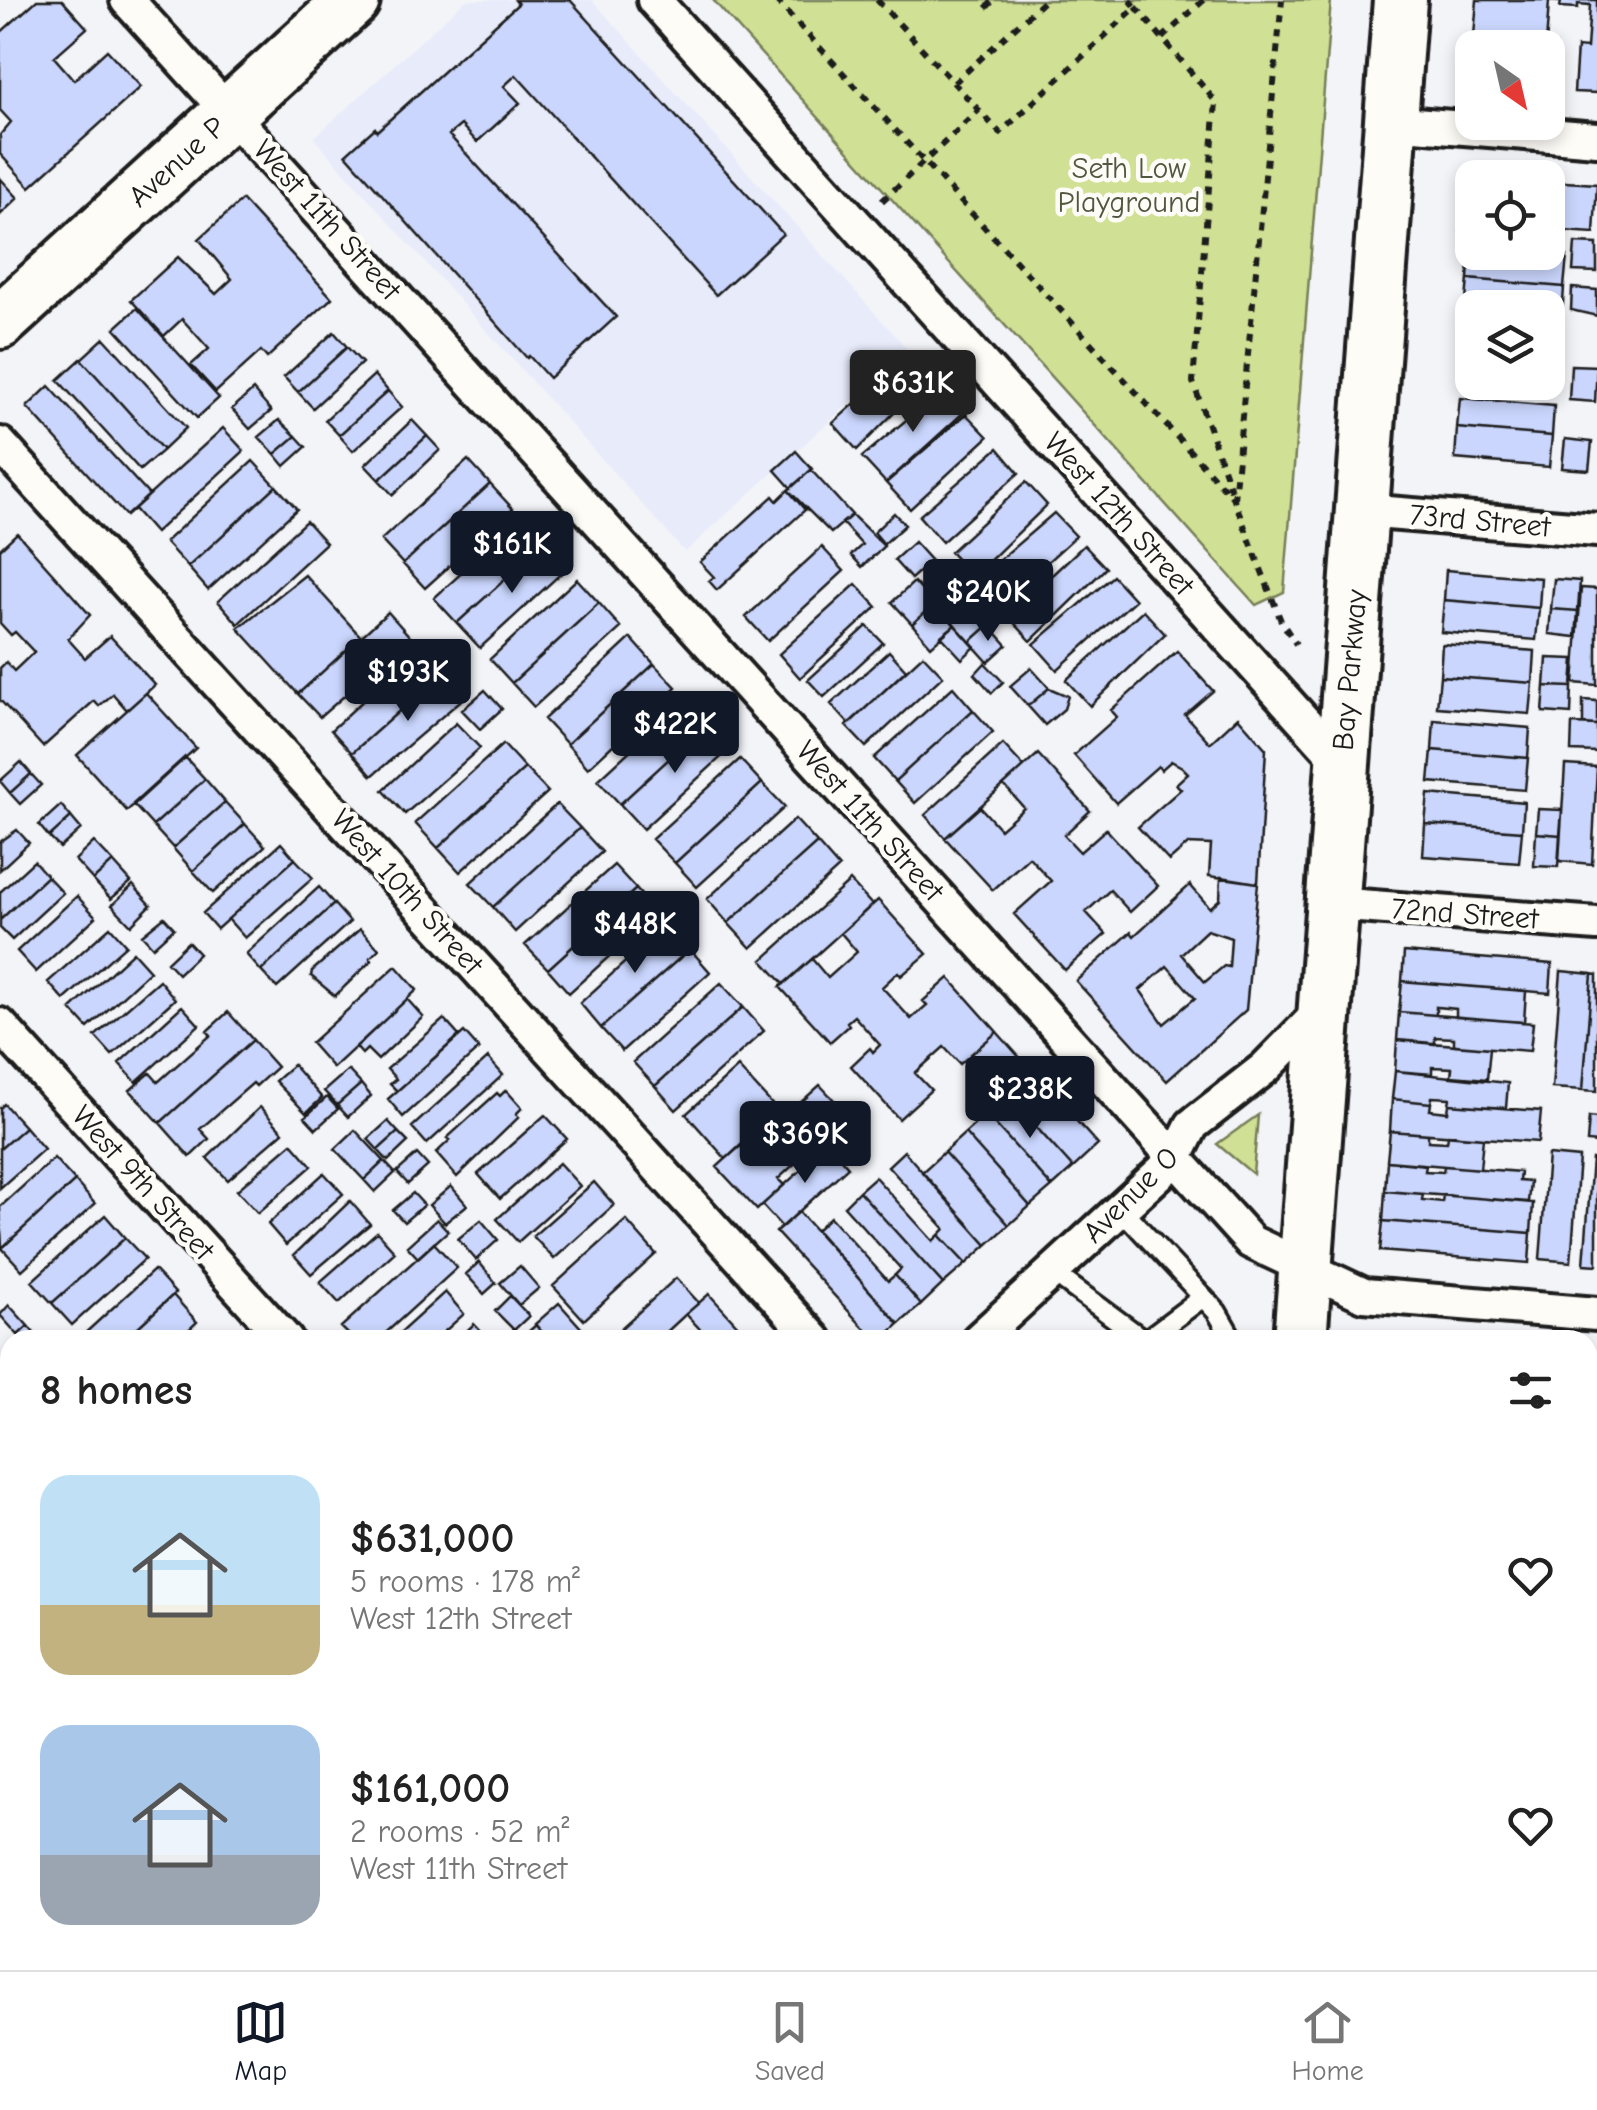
<!DOCTYPE html>
<meta charset="utf-8">
<style>
body{margin:0;font-family:"Comic Neue",sans-serif;background:#f2f2f2;color:#222;height:100vh;display:flex;flex-direction:column;font-size:38px;white-space:nowrap}
*{box-sizing:border-box;margin:0}
p{font-size:32px;color:#767676}
.icon{flex:none;width:55px;height:55px;fill:none;stroke:currentColor;stroke-width:2;stroke-linecap:round;stroke-linejoin:round}
.map{position:relative;flex:1;overflow:hidden}
.sheet{position:absolute;left:0px;top:1330px;width:1598px;height:640px;display:flex;flex-direction:column;background:#fff;border-radius:30px 30px 0 0;box-shadow:0 5px 15px #0003}
.sheet>*{flex:none}
.needle{width:65px;rotate:146deg}
.controls{position:absolute;left:1455px;top:30px;display:grid;gap:20px}
.controls a{display:grid;place-items:center;width:110px;height:110px;border-radius:20px;background:#fff;box-shadow:0 5px 15px #0003;font-size:50px}
.price{position:absolute;translate:-50% -85px;padding:0 22px;border-radius:10px;background:#111827;color:#fff;font-size:32px;line-height:65px;filter:drop-shadow(0 2px 5px #0008)}
.price::after{content:'';position:absolute;left:50%;top:60px;width:30px;height:22px;margin-left:-15px;background:inherit;clip-path:polygon(0 0,100% 0,50% 100%)}
.price.active{background:#222;color:#fff}
ul{padding:0;list-style:none}
li{display:flex;align-items:center;gap:30px;height:250px;padding:0 40px}
li span{display:grid;place-items:center;flex:none;width:280px;height:200px;border-radius:30px;color:#555}
li>.icon{margin-inline-start:auto}
span .icon{width:120px;height:120px;fill:#fffc;stroke-width:1}
li b{font-size:42px}
h2{display:flex;justify-content:space-between;align-items:center;height:120px;padding:0 40px;font-size:42px}
.dock{display:flex;justify-content:space-around;align-items:center;height:140px;border-top:2px solid #e0e0e0;background:#fff;font-size:28px;color:#767676}
.dock a{display:grid;justify-items:center;gap:5px}
.dock .active{color:#111827}
.map>svg:first-child{display:block}
.built{fill:#e7ebfa}
.green{fill:#d0e195;stroke:#767e58;stroke-width:2.5}
.building{fill:#cad6fd;stroke:#1c1c1c;stroke-width:2.5;fill-rule:evenodd}
.lines{fill:none;stroke-linecap:round;stroke-linejoin:round}
.lane-casing{stroke:#1c1c1c;stroke-width:25}
.street-casing{stroke:#1c1c1c;stroke-width:40}
.primary-casing{stroke:#1c1c1c;stroke-width:60}
.path{stroke:#1c1c1c;stroke-width:6;stroke-dasharray:8 8;stroke-linecap:butt}
.lane{stroke:#fdfcf7;stroke-width:18}
.street{stroke:#fdfcf7;stroke-width:32}
.primary{stroke:#fdfcf7;stroke-width:52}
.rail{stroke:#1c1c1c;stroke-width:8}
.labels{text-anchor:middle;dominant-baseline:central;stroke-width:9;stroke-linejoin:round;paint-order:stroke}
.street-label{font-size:30px;fill:#1c1c1c;stroke:#fdfcf7}
.park-label{font-size:30px;fill:#525740;stroke:#fdfcf7}
</style>
<div class="map">
<svg width="1597" height="1970" viewBox="0 0 1597 1970">
<rect width="100%" height="100%" fill="#f3f4f8"/>
<filter id="ink" filterUnits="userSpaceOnUse"><feTurbulence type="fractalNoise" baseFrequency=".01" numOctaves="2"/><feDisplacementMap in="SourceGraphic" scale="20" xChannelSelector="R" yChannelSelector="G"/><feConvolveMatrix kernelMatrix="1 2 1 2 8 2 1 2 1" color-interpolation-filters="sRGB"/></filter>
<g filter="url(#ink)">
<path class="built" d="M466 0H592L908 350 685 552 314 138Z"/>
<path class="green" d="M713 0H1331L1284 592 1256 605Z
M1258 1115 1253 1174 1217 1144Z"/>
<path class="building" d="M37 0H62L87 28 54 57 74 80 107 50 141 87 30 187 0 154V135L11 122 0 110V33Z
M515 0H570L783 234 716 295 516 75 504 86 520 103 477 142 461 125 449 135 616 317 549 378 529 356 527 358 346 154 375 128 377 131 518 4Z
M1477 0H1597V93L1574 92 1577 47 1587 48 1590 5 1578 4V8L1560 7 1561 2 1549 1 1546 45H1556L1552 90H1548V48H1473Z
M1464 175 1503 178H1472V233L1460 232Z
M0 178 18 198 0 215Z
M1548 181 1597 184 1594 233 1548 230Z
M242 200 332 298 267 358 261 351 216 392 191 365 209 349 182 319 164 336 131 300 178 257 216 294 232 279 199 239Z
M1575 243 1597 244V272L1573 271Z
M1470 248 1472 252 1567 256 1564 287 1468 279Z
M1468 279 1564 287 1562 319 1548 318V308H1472V311H1465Z
M1572 288 1597 290V316L1571 310Z
M137 308 219 398 197 418 115 328Z
M1466 323H1472V355L1464 354Z
M1548 330 1561 331 1558 362 1548 361Z
M334 332 347 347 298 392 284 377Z
M104 338 186 428 163 450 81 359Z
M347 347 362 363 313 408 298 392Z
M910 354 934 380 916 396 914 393 857 450 833 423Z
M1464 354 1472 355V382H1548V361L1558 362 1555 392 1461 385Z
M81 359 163 450 140 470 58 380Z
M1571 365 1597 366 1595 402 1569 400Z
M374 375 388 391 339 435 325 420Z
M49 386 149 495 126 516 27 407Z
M939 386 963 413 886 483 862 457 924 405 922 402Z
M253 390 271 411 250 429 232 409Z
M388 391 402 407 353 451 339 435Z
M1460 398 1554 406 1552 436 1457 428Z
M966 414 988 437 910 509 886 483Z
M279 420 296 436 275 454 259 437Z
M412 420 427 436 379 480 365 465Z
M223 428 244 451 155 533 134 509Z
M1457 428 1552 436 1549 467 1455 459Z
M296 436 306 447 285 466 275 454Z
M427 436 440 450 393 495 379 480Z
M1565 439 1592 442 1589 470 1562 468Z
M998 448 1019 473 942 542 919 516Z
M796 451 812 469 791 488 775 470Z
M468 460 490 484 403 564 381 540Z
M253 461 276 486 188 567 165 542Z
M811 470 852 515 831 533 788 490Z
M1026 482 1047 505 973 577 950 552Z
M490 484 513 509 425 588 403 564Z
M276 486 297 509 208 590 188 567Z
M788 490 805 510 717 590 709 581 714 577 700 562 773 496 777 501Z
M894 513 905 525 884 544 874 532Z
M1054 513 1076 536 999 606 976 580Z
M852 515 884 546 862 567 851 555 862 545 842 523Z
M522 518 545 543 457 623 434 598Z
M306 521 326 543 238 624 218 601Z
M17 533 90 615 68 639 85 658 110 636 155 685 127 710 113 694 99 706 94 701 43 747 0 700V668L6 662 14 671 34 652 15 632 11 635 0 623V549Z
M914 542 931 561 911 579 894 560Z
M545 543 567 568 480 648 457 623Z
M1084 545 1106 568 1031 641 1008 616Z
M822 547 844 571 768 641 746 617Z
M1446 570 1541 578 1539 608 1444 600Z
M305 575 361 637 298 694 238 628Z
M1113 576 1135 600 1057 670 1034 644Z
M577 579 599 603 512 683 490 659Z
M1554 579 1580 581 1578 611 1551 609Z
M914 582 934 604 912 624 892 602Z
M856 584 877 607 800 678 779 654Z
M1581 588 1597 589V685L1574 683Z
M1444 600 1539 608 1536 640 1441 632Z
M599 603 621 628 534 707 512 683Z
M936 603 955 625 931 646 912 624Z
M982 603 989 625 970 642 952 622 972 605Z
M1551 609 1578 611 1576 637 1549 634Z
M1143 610 1165 634 1090 706 1066 680Z
M388 612 411 638 320 717 298 694Z
M955 625 975 647 962 659 941 636Z
M989 625 1007 645 988 662 970 642Z
M867 626 883 643 824 697 808 680Z
M631 638 654 664 567 744 544 719Z
M1442 644 1535 651 1533 683 1440 676Z
M420 648 442 673 352 753 331 730Z
M889 651 906 670 849 724 831 704Z
M1177 651 1213 691 1185 715 1210 743 1238 717 1266 749 1258 883 1209 876 1211 845 1188 844 1169 861 1138 827 1181 789 1176 784 1188 773 1182 767 1171 761 1161 770 1158 766 1116 803 1074 755 1117 717 1111 710Z
M923 655 943 676 866 747 846 726Z
M1547 658 1574 659 1572 687 1545 686Z
M985 663 1003 682 992 693 975 674Z
M654 664 676 687 588 768 567 744Z
M1031 668 1049 688 1028 706 1010 686Z
M442 673 465 697 372 776 352 753Z
M1440 676 1533 683 1530 714 1437 707Z
M1545 686 1572 687 1571 714 1543 712Z
M953 687 973 710 895 781 874 758Z
M1049 688 1068 696 1064 709 1045 725 1028 706Z
M485 690 502 709 480 729 462 710Z
M146 693 196 748 127 811 77 755Z
M686 699 708 723 620 804 598 780Z
M1583 700 1597 701V725L1583 724Z
M973 710 993 732 915 803 895 781Z
M1434 720 1530 728 1528 758 1432 750Z
M456 723 480 748 405 814 383 790Z
M708 723 731 748 643 829 620 804Z
M1572 724 1597 725V752L1571 751Z
M503 744 525 768 438 848 415 823Z
M1003 744 1024 767 945 838 925 815Z
M1432 750 1528 758 1525 790 1429 782Z
M1038 754 1090 811 1064 835 1080 852 1106 829 1158 886 1130 912 1110 890 1086 912 1106 934 1065 970 1014 914 1051 881 1029 857 993 890 945 838 980 807 1000 829 1024 808 1004 785Z
M185 757 205 779 153 826 133 804Z
M740 759 762 783 675 863 652 839Z
M21 762 31 774 10 793 0 781Z
M1565 765 1597 767 1592 864 1559 861Z
M525 768 548 792 460 872 438 848Z
M31 774 41 785 20 804 10 793Z
M205 779 225 802 173 848 153 826Z
M762 783 785 807 697 887 675 863Z
M1428 794 1524 802 1522 831 1425 824Z
M225 802 245 824 193 871 173 848Z
M557 804 580 828 493 907 470 883Z
M61 805 71 817 49 837 39 825Z
M1538 809 1562 810 1560 835 1536 833Z
M71 817 81 829 60 848 49 837Z
M795 819 817 843 728 923 707 899Z
M245 824 265 846 213 893 193 871Z
M1425 824 1522 831 1519 863 1423 856Z
M580 828 602 852 515 932 493 907Z
M17 830 29 843 0 870V842Z
M1536 833 1560 835 1558 867 1534 866Z
M94 842 113 862 93 880 75 860Z
M281 843 295 859 217 929 203 913Z
M817 843 839 868 751 948 728 923Z
M295 859 313 878 245 938 228 919Z
M34 861 47 876 0 920V892Z
M113 862 131 882 111 899 93 880Z
M614 865 636 889 548 969 525 945Z
M47 876 63 893 12 940 0 928V920Z
M1221 877 1258 883 1246 1010 1167 1081 1076 981 1131 932 1134 936 1190 885 1210 908 1220 899ZM1207 930 1231 938 1229 967 1224 966 1205 982 1181 954ZM1167 966 1195 998 1164 1024 1140 990Z
M850 881 872 905 784 984 762 960Z
M133 885 151 905 131 925 112 905Z
M319 887 334 904 261 971 246 954Z
M636 889 657 913 569 993 548 969Z
M77 896 96 917 36 972 17 951Z
M878 900 927 954 901 976 898 972 882 987 911 1019 927 1005 923 1001 949 978 997 1032 960 1064 944 1047 915 1073 931 1090 899 1119 851 1066 870 1048 873 1052 880 1045 854 1016 847 1022 849 1025 830 1042 780 987 812 959 828 978 857 952 841 933Z
M334 904 350 922 277 988 261 971Z
M164 917 174 928 153 947 142 935Z
M667 924 690 949 601 1028 580 1003Z
M110 927 126 945 64 1000 48 982Z
M360 929 379 949 370 958 372 960 335 996 311 976 312 971Z
M188 942 199 954 178 974 167 962Z
M690 949 710 972 622 1051 601 1028Z
M133 952 150 971 88 1028 71 1009Z
M1404 952 1552 964 1550 993 1402 981Z
M396 966 417 990 333 1068 311 1043Z
M1561 971 1592 974 1583 1090 1552 1088Z
M1592 974 1597 975V1091L1583 1090Z
M159 980 175 999 112 1055 95 1036Z
M1402 981 1526 991 1524 1022 1456 1017V1009L1436 1007V1015L1399 1012Z
M721 983 743 1007 655 1086 633 1062Z
M407 999 423 1017 378 1060 367 1049 362 1054 356 1047Z
M182 1006 199 1025 136 1082 119 1063Z
M743 1007 764 1031 676 1110 655 1086Z
M228 1012 253 1040 160 1123 130 1090 150 1073 158 1082 211 1035 207 1031Z
M1399 1012 1533 1023 1530 1051 1454 1045V1038L1435 1037V1044L1397 1040Z
M444 1019 459 1036 397 1091 390 1084 396 1079 387 1069Z
M464 1032 479 1049 403 1117 388 1099Z
M997 1032 1098 1145 1073 1168 971 1054Z
M253 1040 277 1067 256 1086 253 1083 200 1129 209 1139 190 1157 160 1123Z
M1397 1040 1490 1048 1487 1079 1451 1076 1452 1068 1432 1067V1074L1395 1071Z
M488 1058 503 1075 427 1144 412 1127Z
M293 1065 322 1098 306 1113 275 1081Z
M738 1067 779 1112 726 1159 686 1114Z
M348 1070 361 1084 337 1105 324 1091Z
M1395 1071 1508 1083 1506 1108 1449 1104 1450 1098 1432 1097 1431 1103 1392 1099Z
M361 1084 371 1096 348 1117 337 1105Z
M820 1085 848 1115 778 1179 784 1185 757 1210 717 1167 741 1145 747 1151Z
M506 1090 522 1108 516 1114 519 1117 457 1177 436 1153 450 1140 447 1138 497 1093 500 1096Z
M1007 1095 1073 1168 1052 1187 986 1114Z
M327 1097 338 1109 316 1129 305 1117Z
M1392 1099 1431 1103 1430 1110 1448 1112 1449 1104 1541 1111 1538 1142 1390 1131Z
M4 1104 25 1127 0 1149V1108Z
M260 1107 283 1132 228 1180 207 1158Z
M986 1114 1052 1187 1030 1206 965 1133Z
M545 1115 567 1139 500 1199 478 1174Z
M1589 1117 1597 1118V1143L1587 1142Z
M388 1121 398 1132 378 1150 368 1139Z
M25 1127 44 1149 0 1188V1149Z
M355 1130 384 1161 364 1180 335 1149Z
M1390 1131 1428 1134V1141L1447 1142 1448 1135 1483 1138 1480 1169 1387 1161Z
M398 1132 408 1142 388 1161 378 1150Z
M965 1133 1030 1206 1009 1225 944 1152Z
M292 1143 312 1166 258 1213 237 1190Z
M829 1145 848 1167 782 1227 762 1205Z
M904 1151 987 1245 966 1264 939 1235 945 1229 888 1166Z
M944 1152 1009 1225 987 1245 922 1172Z
M417 1154 428 1166 408 1184 397 1172Z
M1548 1155 1579 1158 1571 1262 1540 1259Z
M54 1158 75 1181 2 1248 0 1207Z
M1592 1159 1597 1160V1265L1584 1264Z
M384 1161 395 1173 375 1192 364 1180Z
M1387 1161 1426 1165 1425 1171 1443 1172 1444 1166 1520 1172 1519 1181 1530 1182 1528 1202 1385 1191Z
M559 1163 580 1186 518 1242 497 1219Z
M324 1173 343 1194 286 1245 268 1224Z
M875 1177 933 1241 939 1235 966 1264 943 1284 859 1191Z
M75 1181 95 1204 22 1270 2 1248Z
M594 1182 614 1205 554 1259 533 1236Z
M451 1186 467 1205 445 1223 429 1205Z
M859 1191 943 1284 921 1305 895 1275 901 1269 844 1206Z
M1385 1191 1423 1194 1422 1200 1442 1202 1443 1195 1533 1203 1531 1233 1383 1221Z
M413 1193 424 1205 404 1222 393 1210Z
M350 1201 370 1224 311 1274 294 1255Z
M799 1212 899 1324 882 1340H875L776 1232Z
M105 1215 125 1238 52 1303 32 1281Z
M830 1217 888 1281 895 1275 921 1305 899 1324 816 1230Z
M437 1219 448 1231 418 1258 407 1246Z
M481 1220 498 1240 476 1260 458 1239Z
M626 1220 656 1254 584 1320 553 1286Z
M1383 1221 1531 1233 1529 1263 1380 1251Z
M377 1232 395 1252 339 1303 320 1282Z
M125 1238 145 1259 72 1325 52 1303Z
M434 1243 457 1268 378 1340H354L341 1327Z
M479 1262 496 1283 484 1294 466 1274Z
M520 1266 539 1288 519 1305 500 1283Z
M154 1270 175 1293 124 1340H85L82 1336Z
M676 1278 699 1303 686 1314 658 1340H608Z
M445 1292 464 1314 435 1340H392Z
M709 1294 751 1340H710L686 1314Z
M173 1295 197 1322 179 1339 177 1336 173 1340H124Z
M510 1296 529 1316 514 1330 495 1311Z
M559 1303 582 1329 570 1340H549L535 1324Z
M9 1305 28 1326 18 1335 0 1315Z
M474 1324 489 1340H457Z
M536 1325 546 1340H519Z
M28 1326 40 1340H22L18 1335Z
M10 1364V1405L0 1414V1373Z
M1588 1372 1597 1373V1482H1588Z
M10 1425V1469L0 1478V1434Z
M10 1469V1513L0 1522V1478Z
M1588 1553H1597L1591 1637H1588Z
M1597 1553V1638L1591 1637Z
M6 1683 10 1688V1723L0 1732V1689Z
M10 1723V1765L0 1774V1732Z
M1588 1775 1597 1776V1824H1590L1588 1847Z
M10 1778V1821L0 1810V1787Z
M1588 1943 1597 1944 1595 1970H1562L1563 1960H1588Z
M94 1960H133L142 1970H112L107 1965 102 1969Z
M133 1960H174L183 1970H142Z
M385 1960H477L483 1970H394Z
M503 1960H576L564 1970H492Z
M600 1960H624L613 1970H596L593 1967Z
M646 1960H677L666 1970H645L640 1965Z
M704 1960H735L724 1970H693Z
M735 1960H764L756 1970H724Z
M922 1960H959L948 1970H931Z
M983 1960H1004L1007 1963 1003 1970H972Z
M1036 1960H1092L1101 1970H1032L1039 1964Z
M1111 1960H1174L1173 1970H1120Z
M1326 1960H1422V1970H1326Z
M1488 1960H1520V1970H1487Z
M1520 1960H1552L1551 1970H1520Z"/>
<g class="lines">
<g class="lane-casing">
<path id="lane" d="M1121 1209 1217 1312 1233 1340
M1052 1272 1144 1340
M1146 1340 1203 1297
M1588 1887 1597 1888"/>
</g>
<g class="street-casing">
<path id="street" d="M127 0 1251 1242 1364 1295 1597 1314
M654 0 1341 762
M1391 122 1597 139
M0 444 815 1340
M1363 511 1597 530
M1333 904 1597 924
M0 1025 286 1340
M978 1340 1175 1159 1192 1125 1265 1068 1324 1008
M0 1606 10 1617
M1588 1708 1597 1709
M321 1960 330 1970
M851 1960 860 1970
M286 1970 297 1960"/>
</g>
<g class="primary-casing">
<path id="primary" d="M0 322 353 0
M1300 1340 1400 0
M1254 1970 1255 1960"/>
</g>
<path class="path" d="M776 0 1234 499 1281 621 1296 644
M877 0 1000 133 1136 7 1130 0
M1136 7 1216 102 1193 382 1234 499 1282 0
M986 8 994 0
M1162 38 1204 0
M954 83 1045 0
M882 201 979 110"/>
<use href="#lane" class="lane"/>
<use href="#street" class="street"/>
<use href="#primary" class="primary"/>
<path class="rail" d="M0 1882 10 1893
M0 1936 10 1947
M21 1960 31 1970
M71 1960 80 1970
M0 1963 6 1970"/>
</g>
</g>
<g class="labels">
<g class="street-label">
<text transform="translate(177 162) rotate(-42)">Avenue P</text>
<text transform="translate(327 220) rotate(48)">West 11th Street</text>
<text transform="translate(1119 514) rotate(48)">West 12th Street</text>
<text transform="translate(1480 521) rotate(5)">73rd Street</text>
<text transform="translate(1350 670) rotate(-85)">Bay Parkway</text>
<text transform="translate(870 821) rotate(48)">West 11th Street</text>
<text transform="translate(407 892) rotate(48)">West 10th Street</text>
<text transform="translate(1465 914) rotate(4)">72nd Street</text>
<text transform="translate(143 1183) rotate(48)">West 9th Street</text>
<text transform="translate(1131 1195) rotate(-45)">Avenue O</text>
</g>
<g class="park-label">
<text x="1129" y="168">Seth Low<tspan x="1129" dy="34">Playground</tspan></text>
</g>
</g>
</svg>
<div class="controls">
<a><svg class="needle" viewBox="-14 -14 28 28"><path d="M0-13l5 13h-10z" fill="#e53935"/><path d="M0 13l5-13h-10z" fill="#767676"/></svg></a>
<a><svg class="icon" aria-label="locate" viewBox="0 0 24 24"><circle cx="12" cy="12" r="6"/><path d="M12 2v4M12 18v4M2 12h4M18 12h4"/></svg></a>
<a><svg class="icon" aria-label="layers" viewBox="0 0 24 24"><path d="M12 4l9 5-9 5-9-5zM3 14l9 5 9-5"/></svg></a>
</div>
<b class="price active" style="left:913px;top:435px">$631K</b>
<b class="price" style="left:512px;top:596px">$161K</b>
<b class="price" style="left:988px;top:644px">$240K</b>
<b class="price" style="left:408px;top:724px">$193K</b>
<b class="price" style="left:675px;top:776px">$422K</b>
<b class="price" style="left:635px;top:976px">$448K</b>
<b class="price" style="left:1030px;top:1141px">$238K</b>
<b class="price" style="left:805px;top:1186px">$369K</b>
<section class="sheet">
<h2>8 homes<svg class="icon" aria-label="filters" viewBox="0 0 24 24"><path d="M4 7h16M4 17h16"/><circle cx="9" cy="7" r="2"/><circle cx="15" cy="17" r="2"/></svg></h2>
<ul>
<li><span style="background:linear-gradient(#bfe0f5 65%,#c2b280 0)"><svg class="icon" aria-label="home" viewBox="0 0 24 24"><path d="M3 11l9-7 9 7M6 9v11h12V9"/></svg></span><div><b>$631,000</b><p>5 rooms · 178 m²</p><p>West 12th Street</p></div><svg class="icon" aria-label="heart" viewBox="0 0 24 24"><path d="M12 20l-8-8c-3-5 5-10 8-4 3-6 11-1 8 4z"/></svg></li>
<li><span style="background:linear-gradient(#a9c7e8 65%,#9aa5b1 0)"><svg class="icon" aria-label="home" viewBox="0 0 24 24"><path d="M3 11l9-7 9 7M6 9v11h12V9"/></svg></span><div><b>$161,000</b><p>2 rooms · 52 m²</p><p>West 11th Street</p></div><svg class="icon" aria-label="heart" viewBox="0 0 24 24"><path d="M12 20l-8-8c-3-5 5-10 8-4 3-6 11-1 8 4z"/></svg></li>
</ul>
</section>
</div>
<nav class="dock">
<a class="active"><svg class="icon" aria-label="map" viewBox="0 0 24 24"><path d="M3 6l6-2 6 2 6-2v14l-6 2-6-2-6 2zM9 4v14M15 6v14"/></svg>Map</a>
<a><svg class="icon" aria-label="saved" viewBox="0 0 24 24"><path d="M7 4h10v16l-5-4-5 4z"/></svg>Saved</a>
<a><svg class="icon" aria-label="home" viewBox="0 0 24 24"><path d="M3 11l9-7 9 7M6 9v11h12V9"/></svg>Home</a>
</nav>
